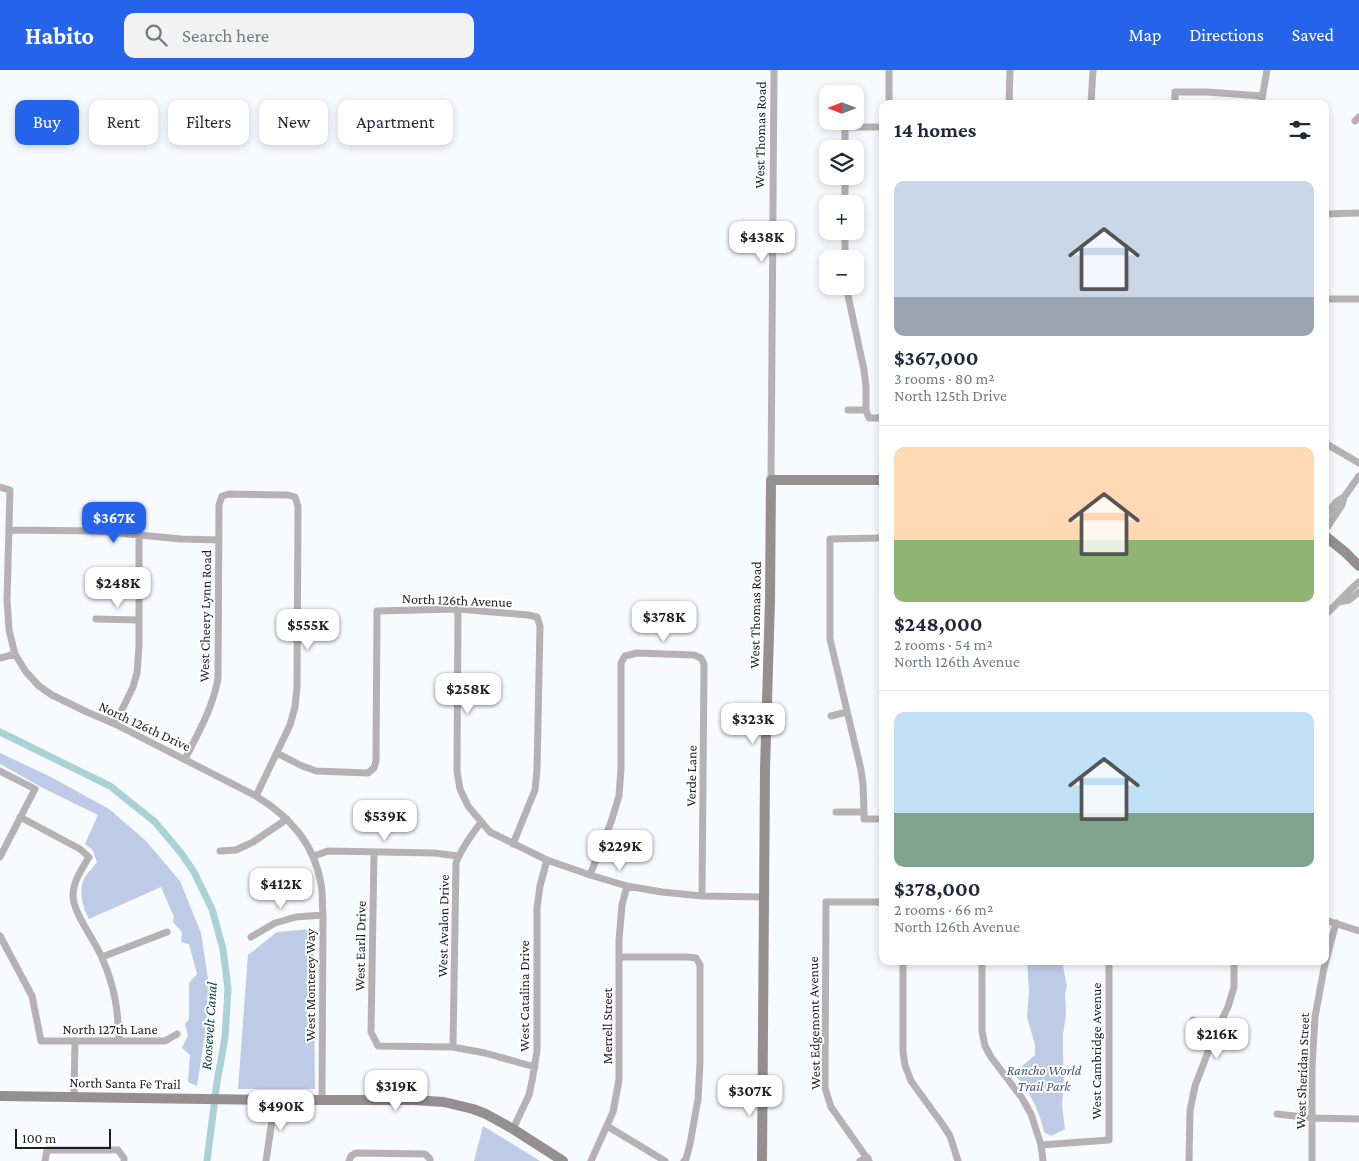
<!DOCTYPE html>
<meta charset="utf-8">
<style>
body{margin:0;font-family:"Crimson Pro",serif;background:#f2f2f3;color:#1f2937;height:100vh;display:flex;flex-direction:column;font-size:19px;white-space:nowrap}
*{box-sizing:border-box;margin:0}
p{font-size:16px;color:#747a83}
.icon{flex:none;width:28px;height:28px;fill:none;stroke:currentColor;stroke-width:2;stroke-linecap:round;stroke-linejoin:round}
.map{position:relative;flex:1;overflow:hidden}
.drawer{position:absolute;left:879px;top:30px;width:450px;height:865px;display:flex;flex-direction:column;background:#fff;border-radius:10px;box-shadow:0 2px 8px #0003}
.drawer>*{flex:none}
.guide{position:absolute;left:15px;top:30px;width:475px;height:45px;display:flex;gap:10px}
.needle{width:32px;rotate:270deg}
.fabs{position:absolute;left:819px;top:15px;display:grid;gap:10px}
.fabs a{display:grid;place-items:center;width:45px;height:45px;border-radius:10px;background:#fff;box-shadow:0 2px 8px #0003;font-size:25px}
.scale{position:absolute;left:15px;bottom:12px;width:96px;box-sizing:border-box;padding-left:5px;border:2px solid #1c1d20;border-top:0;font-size:14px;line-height:18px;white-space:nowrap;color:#1c1d20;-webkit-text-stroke:4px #fff;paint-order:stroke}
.price{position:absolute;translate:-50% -42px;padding:0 11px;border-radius:10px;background:#fff;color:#222;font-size:16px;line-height:32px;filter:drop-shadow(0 1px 2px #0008)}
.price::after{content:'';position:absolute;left:50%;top:30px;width:15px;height:11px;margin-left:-8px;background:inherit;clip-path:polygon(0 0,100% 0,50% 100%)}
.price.current{background:#2563eb;color:#fff}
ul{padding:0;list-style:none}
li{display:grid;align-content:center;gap:10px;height:265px;padding:0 15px}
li+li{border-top:1px solid #e0e1e3}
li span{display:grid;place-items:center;height:155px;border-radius:10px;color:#555}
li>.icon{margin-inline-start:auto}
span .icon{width:90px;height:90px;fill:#fffc;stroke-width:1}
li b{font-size:21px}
h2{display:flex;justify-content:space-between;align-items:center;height:60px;padding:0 15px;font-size:21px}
.tag{padding:0 18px;border-radius:10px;background:#fff;box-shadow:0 2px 8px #0003;font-size:18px;line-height:45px}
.tag.current{background:#2563eb;color:#fff}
header{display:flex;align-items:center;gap:30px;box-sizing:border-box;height:70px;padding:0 25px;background:#2563eb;color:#fff}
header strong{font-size:24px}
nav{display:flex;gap:28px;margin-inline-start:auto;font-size:18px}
.search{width:350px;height:45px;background:#f2f2f3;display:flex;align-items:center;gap:12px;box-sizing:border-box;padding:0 18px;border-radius:10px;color:#747a83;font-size:19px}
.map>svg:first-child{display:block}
.green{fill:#becbe6}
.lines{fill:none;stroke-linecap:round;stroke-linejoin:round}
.canal{stroke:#aad1d6;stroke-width:7}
.street{stroke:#b6b2b3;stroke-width:7}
.secondary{stroke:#958f90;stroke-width:10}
.labels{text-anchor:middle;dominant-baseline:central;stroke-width:4;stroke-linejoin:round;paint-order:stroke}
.street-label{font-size:14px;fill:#1c1d20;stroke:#fff}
.park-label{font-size:14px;font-style:italic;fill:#42557e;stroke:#fff}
.water-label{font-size:15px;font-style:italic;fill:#003e44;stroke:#fff}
</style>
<header>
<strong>Habito</strong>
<div class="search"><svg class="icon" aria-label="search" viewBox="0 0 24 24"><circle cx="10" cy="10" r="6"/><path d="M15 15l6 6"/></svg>Search here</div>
<nav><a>Map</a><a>Directions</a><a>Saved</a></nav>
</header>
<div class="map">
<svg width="1359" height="1091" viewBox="0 0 1359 1091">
<rect width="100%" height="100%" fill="#f7fafe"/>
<path class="green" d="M0 683 51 707 109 739 146 771 180 811 201 863 208 909 207 952 197 1016 188 1012 190 985 182 978 188 965 185 954 189 949V913L197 904 189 874 181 872 182 862 173 852 174 847 161 817 89 849C83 838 78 821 84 809 87 803 93 798 97 792L92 779 85 774 98 745 43 718 0 694Z
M313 859 315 1019H238L248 885 277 862Z
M1027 891H1062L1067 916 1065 923 1066 944 1063 965V983L1064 1013 1062 1035 1065 1059 1051 1066 1044 1062C1039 1040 1031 1023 1016 1006L1021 997 1035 985V975L1027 947 1029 921Z
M483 1056 540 1091H474Z"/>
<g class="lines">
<path class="canal" d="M0 662 110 716 155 752 181 783 194 802 212 839 223 879 228 919 225 968 217 1012 207 1091"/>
<path class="street" d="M889 0V34
M1009 34 1010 0
M1091 34 1093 0
M1175 34V22H1207L1262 26
M1261 34 1267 0
M1355 51 1359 47
M845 79V57H882
M845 134V106
M1325 144 1359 143
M845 189V161
M846 216 864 300 866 316V340
M1325 229H1359
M848 340H866L869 348H882
M1325 373 1359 393
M771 410 774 0
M0 417 10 420 7 530 9 560 15 584 26 602 39 616 52 625 87 642 115 654 256 726C290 747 314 773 321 814 323 824 322 835 323 845L322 1030
M1325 447 1336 432 1344 427
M1325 458 1328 456 1342 435 1344 427 1359 406
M9 460 98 461 181 469 219 470
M1339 532 1349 530 1359 522
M458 539 457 701 460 719 468 736 490 762 547 790 590 805 627 816 662 822 702 826 764 827
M1325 545C1337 534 1347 522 1359 512
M96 549 139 550
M0 588 15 584
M831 646 847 642
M115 654 133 617 137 603 139 576V466
M277 683 300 695 316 701 368 703 374 698 376 691 377 541 458 539 528 545 537 547 540 556 537 700 535 720 513 774
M185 689C198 663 213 638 218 608L219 435 222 426 229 424 288 425 295 427 298 436 297 617 295 637 290 655 256 726
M0 701 35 719 0 787
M836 742H864V749H882
M864 742 863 714 861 700 830 569V469L882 468
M20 747 80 779 89 787C82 799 73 811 73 826 74 845 95 870 102 888 115 917 118 940 119 971
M220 781 236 780 253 772 287 749
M374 782 371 962 378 976 453 977 485 983 535 997
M314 786 328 781 434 783 458 786
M590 805 611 752 619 726 621 699V593L625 586 637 583 694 585 701 588 704 594 702 826
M1325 850 1359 861
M0 866 32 926 41 971H165L177 964
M251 867 275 853 296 847 323 845
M102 887 167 862
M619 887H688L696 888 700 895V993L698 1029 690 1074 686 1089 684 1091
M903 891V982L905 995 911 1011 943 1055 950 1066 958 1091
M982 891V961L985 976 991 987 1022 1028 1031 1044 1041 1075 1043 1091
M1193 950 1217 959
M453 977 456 793C461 778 472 765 481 752
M74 1026 75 971
M1277 1044 1312 1048 1359 1049
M607 1056 665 1091
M513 1059 529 1025 532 1011 537 981V838L540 816 547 790
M1041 1075 1109 1070V891
M45 1091 47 1080H118L124 1088V1091
M266 1091 275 1030
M349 1091 351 1086 356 1083 425 1084 430 1089V1091
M591 1091 613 1042 619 1010V870L622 835 627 816
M860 1091 868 1088
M869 1091 831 1037 825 1018 826 832H882
M1189 1091 1190 1041 1195 1016 1217 959 1228 937 1234 917V891
M1312 1091V997L1315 947 1324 898 1336 853"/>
<path class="secondary" d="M1325 466 1345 482 1359 496
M0 1026 275 1030H414L444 1032 473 1039 486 1044 513 1059 563 1091
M762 1091 765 699 770 530 771 410H882"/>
</g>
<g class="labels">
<g class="street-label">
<text transform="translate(760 65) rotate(-89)">West Thomas Road</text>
<text transform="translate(457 530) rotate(2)">North 126th Avenue</text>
<text transform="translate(755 545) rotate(-89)">West Thomas Road</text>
<text transform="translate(205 546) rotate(-89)">West Cheery Lynn Road</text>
<text transform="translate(145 656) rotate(25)">North 126th Drive</text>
<text transform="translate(691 706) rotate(-89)">Verde Lane</text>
<text transform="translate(443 856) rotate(-89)">West Avalon Drive</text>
<text transform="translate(360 876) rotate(-89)">West Earll Drive</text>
<text transform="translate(310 915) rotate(-90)">West Monterey Way</text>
<text transform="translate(524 926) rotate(-90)">West Catalina Drive</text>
<text transform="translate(814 953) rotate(-91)">West Edgemont Avenue</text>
<text transform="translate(607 956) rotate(-90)">Merrell Street</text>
<text x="110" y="959">North 127th Lane</text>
<text transform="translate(1096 981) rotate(-90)">West Cambridge Avenue</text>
<text transform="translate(1302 1001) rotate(-88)">West Sheridan Street</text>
<text transform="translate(125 1013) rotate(1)">North Santa Fe Trail</text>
</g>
<g class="park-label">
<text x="1044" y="1000">Rancho World<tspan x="1044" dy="16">Trail Park</tspan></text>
</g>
<g class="water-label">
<text transform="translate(209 956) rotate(-86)">Roosevelt Canal</text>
</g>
</g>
</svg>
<div class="fabs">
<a><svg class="needle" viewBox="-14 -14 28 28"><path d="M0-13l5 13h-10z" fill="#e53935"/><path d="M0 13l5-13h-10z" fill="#747a83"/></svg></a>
<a><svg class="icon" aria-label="layers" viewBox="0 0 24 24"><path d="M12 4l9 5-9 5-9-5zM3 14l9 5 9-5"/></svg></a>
<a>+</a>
<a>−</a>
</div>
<div class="scale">100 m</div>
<b class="price" style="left:762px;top:193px">$438K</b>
<b class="price current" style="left:114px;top:474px">$367K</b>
<b class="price" style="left:118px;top:539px">$248K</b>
<b class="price" style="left:664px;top:573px">$378K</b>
<b class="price" style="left:308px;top:581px">$555K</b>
<b class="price" style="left:468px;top:645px">$258K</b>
<b class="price" style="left:753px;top:675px">$323K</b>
<b class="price" style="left:385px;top:772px">$539K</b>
<b class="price" style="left:620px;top:802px">$229K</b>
<b class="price" style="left:281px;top:840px">$412K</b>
<b class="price" style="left:1217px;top:990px">$216K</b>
<b class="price" style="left:396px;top:1042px">$319K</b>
<b class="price" style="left:750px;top:1047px">$307K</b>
<b class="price" style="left:281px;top:1062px">$490K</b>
<div class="guide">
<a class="tag current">Buy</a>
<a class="tag">Rent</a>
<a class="tag">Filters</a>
<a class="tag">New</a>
<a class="tag">Apartment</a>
</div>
<section class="drawer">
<h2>14 homes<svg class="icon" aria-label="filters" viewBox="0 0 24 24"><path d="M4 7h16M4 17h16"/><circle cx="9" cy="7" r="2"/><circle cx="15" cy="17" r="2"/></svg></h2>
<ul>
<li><span style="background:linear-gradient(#c9d6e8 75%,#9aa5b1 0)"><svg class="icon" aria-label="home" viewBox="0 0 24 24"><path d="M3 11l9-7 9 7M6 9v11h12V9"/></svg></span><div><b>$367,000</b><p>3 rooms · 80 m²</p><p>North 125th Drive</p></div></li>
<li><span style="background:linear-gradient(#ffd9b3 60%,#8fb573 0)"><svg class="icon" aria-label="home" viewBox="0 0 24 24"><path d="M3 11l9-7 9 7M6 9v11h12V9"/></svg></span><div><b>$248,000</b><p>2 rooms · 54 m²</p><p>North 126th Avenue</p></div></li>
<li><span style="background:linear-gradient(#bfe0f5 65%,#7fa58c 0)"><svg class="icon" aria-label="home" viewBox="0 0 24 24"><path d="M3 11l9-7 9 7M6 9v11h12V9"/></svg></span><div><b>$378,000</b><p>2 rooms · 66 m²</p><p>North 126th Avenue</p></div></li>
</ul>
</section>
</div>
